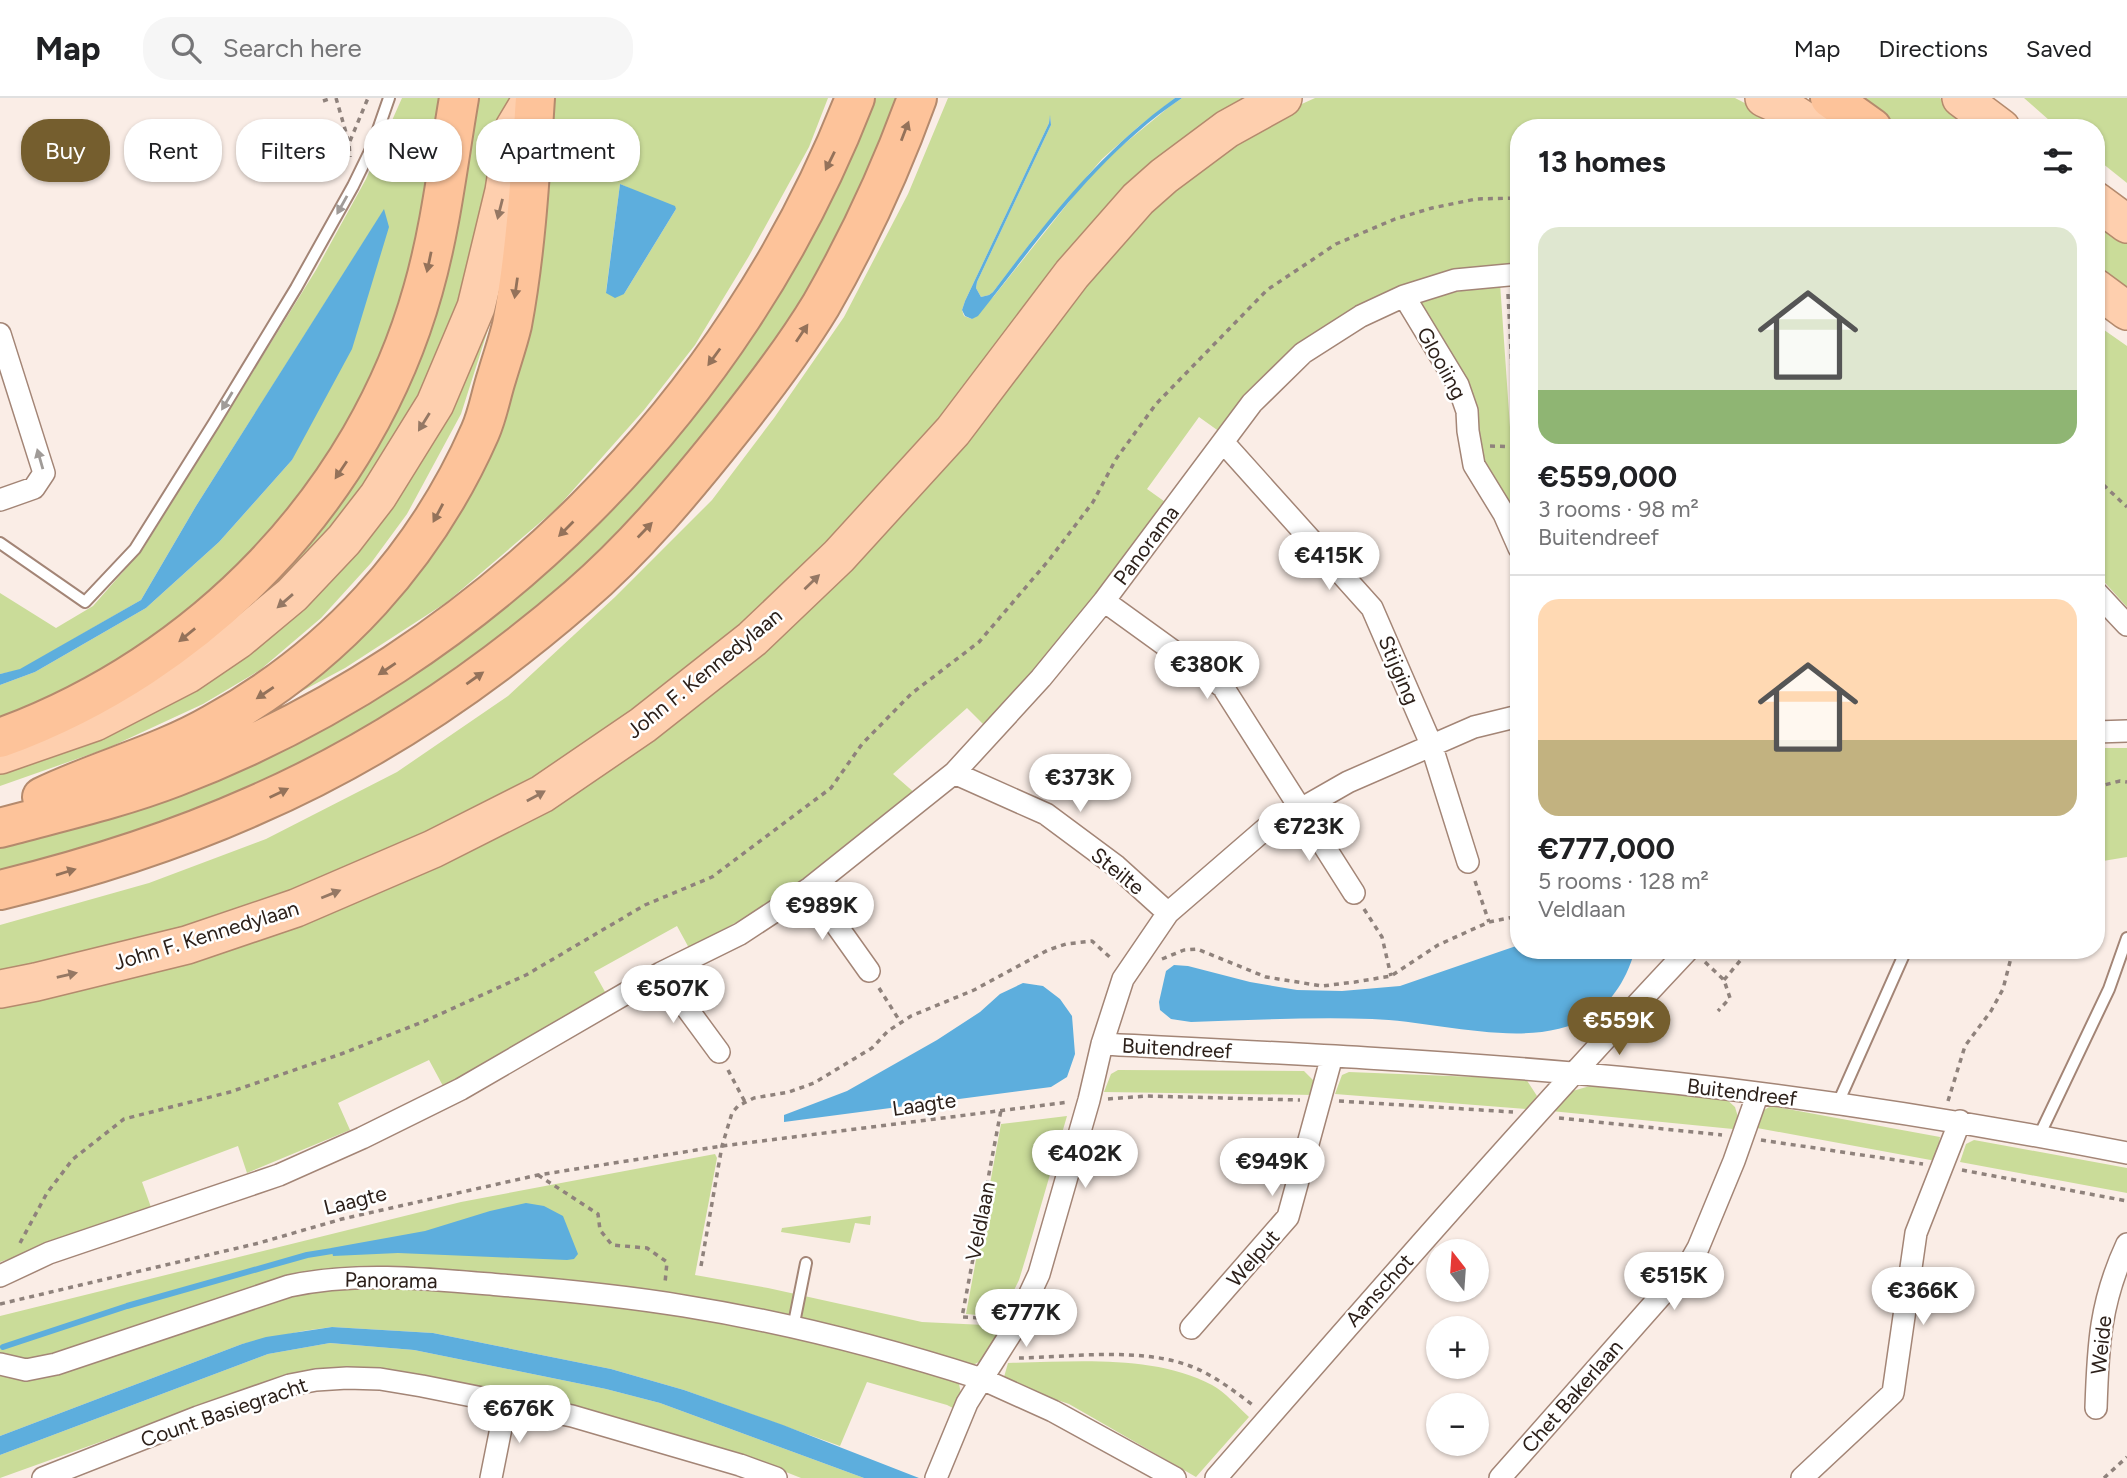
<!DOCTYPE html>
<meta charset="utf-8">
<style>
body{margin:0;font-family:Figtree,sans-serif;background:#f6f6f6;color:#202124;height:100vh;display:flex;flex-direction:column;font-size:26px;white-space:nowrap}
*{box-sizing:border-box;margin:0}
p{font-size:23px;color:#757577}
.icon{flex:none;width:38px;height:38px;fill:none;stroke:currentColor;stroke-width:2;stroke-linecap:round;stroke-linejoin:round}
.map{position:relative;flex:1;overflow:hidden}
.side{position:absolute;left:1510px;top:21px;width:595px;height:840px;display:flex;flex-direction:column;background:#fff;border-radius:28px;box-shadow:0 2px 5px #0004}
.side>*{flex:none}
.banner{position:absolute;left:21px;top:21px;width:665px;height:63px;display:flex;gap:14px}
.needle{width:46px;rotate:343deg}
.tools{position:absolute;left:1426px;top:1141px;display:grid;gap:14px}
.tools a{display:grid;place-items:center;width:63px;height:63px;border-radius:50%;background:#fff;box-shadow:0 2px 5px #0004;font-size:35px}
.price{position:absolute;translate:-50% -60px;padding:0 16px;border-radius:24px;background:#fff;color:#222;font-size:23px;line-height:46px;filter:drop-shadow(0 2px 4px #0008)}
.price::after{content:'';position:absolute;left:50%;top:42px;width:21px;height:16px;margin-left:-10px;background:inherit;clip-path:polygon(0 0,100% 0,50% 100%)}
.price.on{background:#755e2e;color:#fff}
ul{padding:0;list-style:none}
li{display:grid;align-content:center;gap:14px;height:371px;padding:0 28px}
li+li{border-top:2px solid #e0e0e0}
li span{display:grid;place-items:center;height:217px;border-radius:21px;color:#555}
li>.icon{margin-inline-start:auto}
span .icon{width:126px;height:126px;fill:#fffc;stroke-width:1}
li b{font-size:30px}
h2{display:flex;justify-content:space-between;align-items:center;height:84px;padding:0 28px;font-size:30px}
.chip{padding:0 24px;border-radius:28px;background:#fff;box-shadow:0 2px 5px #0004;font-size:24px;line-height:63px}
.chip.on{background:#755e2e;color:#fff}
header{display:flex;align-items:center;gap:42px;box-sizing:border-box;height:98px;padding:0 35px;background:#fff;border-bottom:2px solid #e0e0e0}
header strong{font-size:33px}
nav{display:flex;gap:38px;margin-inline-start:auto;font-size:24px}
.search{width:490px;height:63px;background:#f6f6f6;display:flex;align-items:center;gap:18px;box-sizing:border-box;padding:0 24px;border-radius:28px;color:#757577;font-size:26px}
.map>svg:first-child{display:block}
.green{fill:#cadc99;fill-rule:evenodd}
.water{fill:#5daedd}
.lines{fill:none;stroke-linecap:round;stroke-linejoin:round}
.stream{stroke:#5daedd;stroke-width:6}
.service-casing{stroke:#a38576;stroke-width:14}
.minor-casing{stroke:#a38576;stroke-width:24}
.trunk-casing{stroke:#b48a6d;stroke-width:40}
.motorway-casing{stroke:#b48a6d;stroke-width:42}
.path{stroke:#8f827c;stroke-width:3.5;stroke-dasharray:5 5;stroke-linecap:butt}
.service{stroke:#fff;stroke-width:10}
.minor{stroke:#fff;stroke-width:21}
.trunk{stroke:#fecfae;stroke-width:37}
.motorway{stroke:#fdc39a;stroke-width:38}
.oneway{fill:#94725a}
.oneway2{fill:#a09b98}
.oneway3{fill:#957864}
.labels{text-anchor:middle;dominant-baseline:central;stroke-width:5;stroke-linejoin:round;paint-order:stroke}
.street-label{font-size:21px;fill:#2c201a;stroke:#fff}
</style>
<header>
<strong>Map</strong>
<div class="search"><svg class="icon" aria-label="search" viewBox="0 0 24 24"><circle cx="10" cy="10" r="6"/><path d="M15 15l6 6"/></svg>Search here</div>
<nav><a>Map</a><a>Directions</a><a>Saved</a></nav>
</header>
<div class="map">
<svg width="2127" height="1380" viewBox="0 0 2127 1380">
<rect width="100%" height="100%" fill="#faede6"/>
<path class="green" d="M402 0H453L418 184 341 360 216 504 0 633V587L35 574 146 510 219 444 292 362 384 112 196 408 141 502 20 572 0 576V495L56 530 93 508 143 451 316 172 366 81Z
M465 0H511L466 208 376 387 291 486 88 609 352 367Z
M552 0H828L809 49 749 158 695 247 644 312 557 410 447 504 345 570 250 621 439 437ZM620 86 676 111 624 196 606 194Z
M874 0H901L871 76 807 201 746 293 590 471 481 561 375 630 248 698 0 780V751L126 715 237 673 303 639 571 447Z
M948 0H1175L1138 29 1102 61 1035 139 993 194 989 197 981 199 976 190 977 184 1051 27 1050 18 1049 25 965 203 962 212 964 218 972 221 994 198 1084 85 1118 51 1169 9 1182 0H1253L935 330 832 451 739 536 536 683 295 801 0 880V827L149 785 266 741 397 674 508 598 615 499 712 402 774 320 844 219 908 96Z
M1315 0H1735L1793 30H1519V169L1386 198 1220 334 1199 319 1147 391 1168 406 1105 492 985 628 967 610 893 676 916 696 789 796 689 850 677 828 594 874 609 901 443 988 429 962 338 1005 350 1032 247 1075 238 1048 142 1084 152 1112 0 1164V907L66 895 649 636 1139 117 1271 20Z
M1847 0H1940L1980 30H1889Z
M2024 0H2127V85L2097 61 2096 30H2058Z
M2097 120 2127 143V202L2097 179Z
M500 175 491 222 461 316 407 416 371 465 321 520 260 572 203 606 108 650 0 688V665L303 499Z
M1500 185 1512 358 1519 373V432L1479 363 1417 202Z
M2097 227 2127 248V509L2097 476V439L2104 432 2096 424Z
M2097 650H2127V759L2097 764Z
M1118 972 1304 973 1318 987 1315 997 1104 994 1111 976Z
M1349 974 1526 981 1537 998 1527 1011 1335 996 1342 977Z
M1590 988 1725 1000 1735 1009 1738 1019 1733 1031 1551 1013 1569 994Z
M1771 1008 1940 1039 1936 1063 1757 1030 1764 1012Z
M1067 1018 1026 1159 1019 1182 1001 1219 966 1216 1001 1026Z
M1974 1042 2127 1070V1095L1960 1064 1966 1046Z
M715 1056 717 1060 695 1177 768 1190 922 1224 1005 1228C996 1243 988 1264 969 1268L646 1195 460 1172H385L50 1262H11L0 1256V1218L461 1104Z
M871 1118 870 1127 855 1125 850 1145 781 1134 782 1130Z
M373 1189 504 1194 714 1221 866 1257 953 1282 959 1286 962 1300 957 1312 947 1307 867 1284 840 1348 684 1292 611 1271 433 1235 332 1229 303 1233 242 1246 0 1338V1272L300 1192Z
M330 1245 414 1252 606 1291 660 1305 864 1380H801L753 1361 651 1329 538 1297 362 1270H317L289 1276 0 1380V1357L268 1256Z
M1008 1265C1073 1264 1153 1256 1212 1287 1225 1294 1238 1309 1249 1319L1196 1379 1069 1306 1028 1292 1004 1279Z"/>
<path class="water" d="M1175 0H1182C1097 57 1041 139 978 218L972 221 965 218 962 212 965 203 1049 25 1050 17 1051 27 977 184 976 190 981 199 989 197 993 194C1047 122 1101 53 1175 0Z
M620 86 675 108 676 111 624 196 615 200 606 195Z
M384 111 389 129 352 251 292 362 219 444 146 510 35 574 0 587V576L20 571 141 502 196 408Z
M1519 847V852H1635C1599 979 1465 924 1372 921 1312 919 1252 922 1191 924L1171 921 1160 912 1159 904 1166 873 1174 867 1188 868 1250 884 1297 892 1342 893 1400 888Z
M1023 885 1043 888 1060 901 1072 918 1075 956 1067 979 1051 989 784 1024V1017L847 993 937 942 980 914 1000 896Z
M526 1105 544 1108 563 1118 578 1156 574 1161 567 1162 398 1155 333 1158 331 1150 425 1133 490 1113Z
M332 1229 433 1235 611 1271 684 1292 783 1327 919 1380H864L660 1305 606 1291 414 1252 330 1245 268 1256 0 1357V1338L242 1246 266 1239Z"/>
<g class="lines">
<path class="stream" d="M3 1249 127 1208 307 1157 332 1153"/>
<g class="service-casing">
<path id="service" d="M0 445 85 504 135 451 214 325 296 190 353 88 372 49 389 0
M1838 1005 1906 852
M2039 1038 2109 891 2127 840
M793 1230 806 1165"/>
</g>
<g class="minor-casing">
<path id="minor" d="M1404 198 1458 287 1467 313 1468 333 1474 367 1504 416 1519 450
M0 236 44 375 34 390 0 402
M1223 344 1372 510 1431 646 1468 764
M2096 494 2127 527
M1104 503 1223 589 1354 795
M2096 634 2127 633
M954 675 1046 716 1116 768 1168 815
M810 790 869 873
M661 875 719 954
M1102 946C1259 954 1416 961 1572 975 1759 991 1943 1019 2127 1055
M0 1178 49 1155 279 1077 362 1040 461 991 661 875 740 836 810 790 954 675 1041 580 1104 503 1252 305 1303 255 1361 218 1404 198 1455 182 1519 176
M1191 1230 1288 1119 1332 958
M0 1266 26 1272 56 1266 289 1188C357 1173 431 1181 500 1187 562 1192 623 1198 684 1208 785 1224 885 1250 982 1281L1013 1232 1039 1176 1089 1002 1102 946 1123 881 1168 815 1264 732 1348 684 1474 629 1519 618
M2096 1310C2098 1247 2100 1204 2127 1146
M43 1380 198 1319 290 1287 316 1282 347 1280 380 1281 422 1288 572 1318 740 1367 776 1380
M491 1380 506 1305
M936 1380 967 1305 982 1281 1053 1313 1175 1380
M1216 1380C1371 1202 1526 1024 1688 852
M1500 1380 1689 1166 1698 1150 1734 1063 1758 995
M1802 1380 1893 1295 1916 1135 1960 1023"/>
</g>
<g class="trunk-casing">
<path id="trunk" d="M1764 0 1782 8 1816 30
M1961 0 2001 30
M2096 103 2127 126
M2096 190 2127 213
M0 657 95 624 188 576 238 542 292 497 344 442 378 398 435 306 476 209 504 93 514 30 532 0
M0 891 36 884 187 847 296 810 433 751 542 696 643 627 752 541 839 458 953 333 1072 176 1138 101 1164 78 1227 31 1283 0"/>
</g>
<g class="motorway-casing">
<path id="motorway" d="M1830 0 1872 30
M0 640C201 567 365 399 423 192 441 129 448 64 459 0
M42 699C98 672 159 657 213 626 333 560 425 459 480 334 488 316 491 296 497 278 502 261 508 244 512 227 526 152 530 76 535 0
M0 730C59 714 118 701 175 679 483 561 736 307 855 0
M0 792C86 771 172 744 253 708 371 657 481 583 578 499 635 450 685 390 732 331 763 292 795 250 821 207 859 141 891 72 917 0"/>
</g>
<path class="path" d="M336 0 349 45 350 59
M323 3 332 0
M350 43 368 0
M1508 196 1516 349 1519 356
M1490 348 1519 349
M2096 380 2127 409
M2096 689 2120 683 2127 684
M1475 783 1489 824
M1364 811 1382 839 1391 878
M1162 861 1184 852 1197 851 1266 879 1322 888 1355 884 1391 878 1438 847 1489 824 1519 818
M1705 864 1724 882 1730 900 1718 913
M1724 882 1749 852
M879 890 901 925
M728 972 745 1004
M1108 1001 1146 998 1300 1002
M1339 1003 1513 1014
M1948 1003 1965 948 1991 913 2003 891 2013 852
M1559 1020 1722 1037
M1761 1042 1923 1066
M1962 1072 2127 1103
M538 1077 598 1116 600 1132 612 1147 647 1150 667 1164 665 1185
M20 1145 47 1095 73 1061 124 1021 230 994 341 956 425 923 526 877 645 807 712 779 831 690 862 646 911 596 979 544 1049 462 1093 404 1116 361 1156 306 1267 192 1336 146 1395 121 1432 110 1476 101 1519 100
M701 1168 722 1048 732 1015 738 1008 754 1000 789 994 814 985 872 950 888 933 911 918 974 892 1048 852 1066 846 1092 843 1113 862
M0 1206 259 1145 342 1121 538 1077 722 1048 1069 1004
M998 1221 962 1219 1001 1012
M1019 1260C1072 1259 1140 1249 1190 1268 1214 1277 1234 1293 1254 1308
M2104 1380 2127 1359"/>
<use href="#service" class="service"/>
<use href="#minor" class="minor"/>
<use href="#trunk" class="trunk"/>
<use href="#motorway" class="motorway"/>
</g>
<defs><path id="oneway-solid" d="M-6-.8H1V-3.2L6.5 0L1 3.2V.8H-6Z" transform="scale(1.75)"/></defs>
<g class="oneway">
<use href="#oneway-solid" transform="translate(905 33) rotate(-69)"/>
<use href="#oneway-solid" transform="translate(830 63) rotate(116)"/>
<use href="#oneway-solid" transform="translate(429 164) rotate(102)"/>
<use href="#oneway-solid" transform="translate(516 190) rotate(98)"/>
<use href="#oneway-solid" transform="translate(802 235) rotate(-56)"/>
<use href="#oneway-solid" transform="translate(714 259) rotate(126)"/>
<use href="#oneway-solid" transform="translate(341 372) rotate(124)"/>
<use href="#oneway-solid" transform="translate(438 415) rotate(118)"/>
<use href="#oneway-solid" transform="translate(566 431) rotate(135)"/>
<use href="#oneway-solid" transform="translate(645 432) rotate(-46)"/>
<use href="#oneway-solid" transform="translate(187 537) rotate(141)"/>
<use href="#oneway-solid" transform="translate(387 571) rotate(146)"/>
<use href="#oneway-solid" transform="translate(475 580) rotate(-35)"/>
<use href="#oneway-solid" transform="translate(265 595) rotate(146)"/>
<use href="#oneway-solid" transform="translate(279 695) rotate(-26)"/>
<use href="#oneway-solid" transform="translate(66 774) rotate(-17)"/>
</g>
<g class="oneway2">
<use href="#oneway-solid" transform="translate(342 107) rotate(119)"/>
<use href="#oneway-solid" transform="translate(227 303) rotate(121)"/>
<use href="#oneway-solid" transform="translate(40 361) rotate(-106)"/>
</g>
<g class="oneway3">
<use href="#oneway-solid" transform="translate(500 111) rotate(104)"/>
<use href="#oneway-solid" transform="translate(424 324) rotate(122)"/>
<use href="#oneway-solid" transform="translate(812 484) rotate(-44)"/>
<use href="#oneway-solid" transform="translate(285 503) rotate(139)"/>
<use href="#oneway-solid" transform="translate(536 698) rotate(-29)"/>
<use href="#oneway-solid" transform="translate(331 796) rotate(-22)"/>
<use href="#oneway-solid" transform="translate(67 877) rotate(-13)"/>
</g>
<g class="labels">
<g class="street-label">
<text transform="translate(1442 265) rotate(61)">Glooiing</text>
<text transform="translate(1146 447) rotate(-53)">Panorama</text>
<text transform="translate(1399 572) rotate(67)">Stijging</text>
<text transform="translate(704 575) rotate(-39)">John F. Kennedylaan</text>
<text transform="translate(1118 773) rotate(39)">Steilte</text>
<text transform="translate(206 837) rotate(-17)">John F. Kennedylaan</text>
<text transform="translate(1177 950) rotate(3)">Buitendreef</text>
<text transform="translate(1742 994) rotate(7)">Buitendreef</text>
<text transform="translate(924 1006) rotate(-8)">Laagte</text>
<text transform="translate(355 1102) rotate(-14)">Laagte</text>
<text transform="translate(980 1123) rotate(-79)">Veldlaan</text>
<text transform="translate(1253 1160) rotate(-49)">Welput</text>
<text transform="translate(391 1182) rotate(1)">Panorama</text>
<text transform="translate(1379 1192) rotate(-48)">Aanschot</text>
<text transform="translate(2101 1247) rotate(-84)">Weide</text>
<text transform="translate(1572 1298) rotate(-49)">Chet Bakerlaan</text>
<text transform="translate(224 1314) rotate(-19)">Count Basiegracht</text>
</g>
</g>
</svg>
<div class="tools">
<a><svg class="needle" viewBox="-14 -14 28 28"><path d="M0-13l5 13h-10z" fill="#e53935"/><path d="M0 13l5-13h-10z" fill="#757577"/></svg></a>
<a>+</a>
<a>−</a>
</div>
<b class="price" style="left:1329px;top:494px">€415K</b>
<b class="price" style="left:1207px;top:603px">€380K</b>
<b class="price" style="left:1080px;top:716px">€373K</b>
<b class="price" style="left:1309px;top:765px">€723K</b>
<b class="price" style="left:822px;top:844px">€989K</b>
<b class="price" style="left:673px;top:927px">€507K</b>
<b class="price on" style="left:1619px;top:959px">€559K</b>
<b class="price" style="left:1085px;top:1092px">€402K</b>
<b class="price" style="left:1272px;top:1100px">€949K</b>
<b class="price" style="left:1674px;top:1214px">€515K</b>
<b class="price" style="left:1923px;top:1229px">€366K</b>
<b class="price" style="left:1026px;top:1251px">€777K</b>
<b class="price" style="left:519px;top:1347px">€676K</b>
<div class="banner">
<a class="chip on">Buy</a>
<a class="chip">Rent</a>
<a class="chip">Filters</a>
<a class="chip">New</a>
<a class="chip">Apartment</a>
</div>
<section class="side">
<h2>13 homes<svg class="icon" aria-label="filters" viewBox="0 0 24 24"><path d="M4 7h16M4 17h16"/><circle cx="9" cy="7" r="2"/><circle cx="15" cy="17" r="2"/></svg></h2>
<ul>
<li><span style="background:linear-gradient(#dfe7d0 75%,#8fb573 0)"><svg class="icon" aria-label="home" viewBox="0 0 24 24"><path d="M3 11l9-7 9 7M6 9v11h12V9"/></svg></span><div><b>€559,000</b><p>3 rooms · 98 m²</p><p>Buitendreef</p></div></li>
<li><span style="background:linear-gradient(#ffd9b3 65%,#c2b280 0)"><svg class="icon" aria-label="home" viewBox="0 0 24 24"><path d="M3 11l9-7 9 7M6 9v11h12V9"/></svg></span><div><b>€777,000</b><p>5 rooms · 128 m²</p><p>Veldlaan</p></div></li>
</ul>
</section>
</div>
